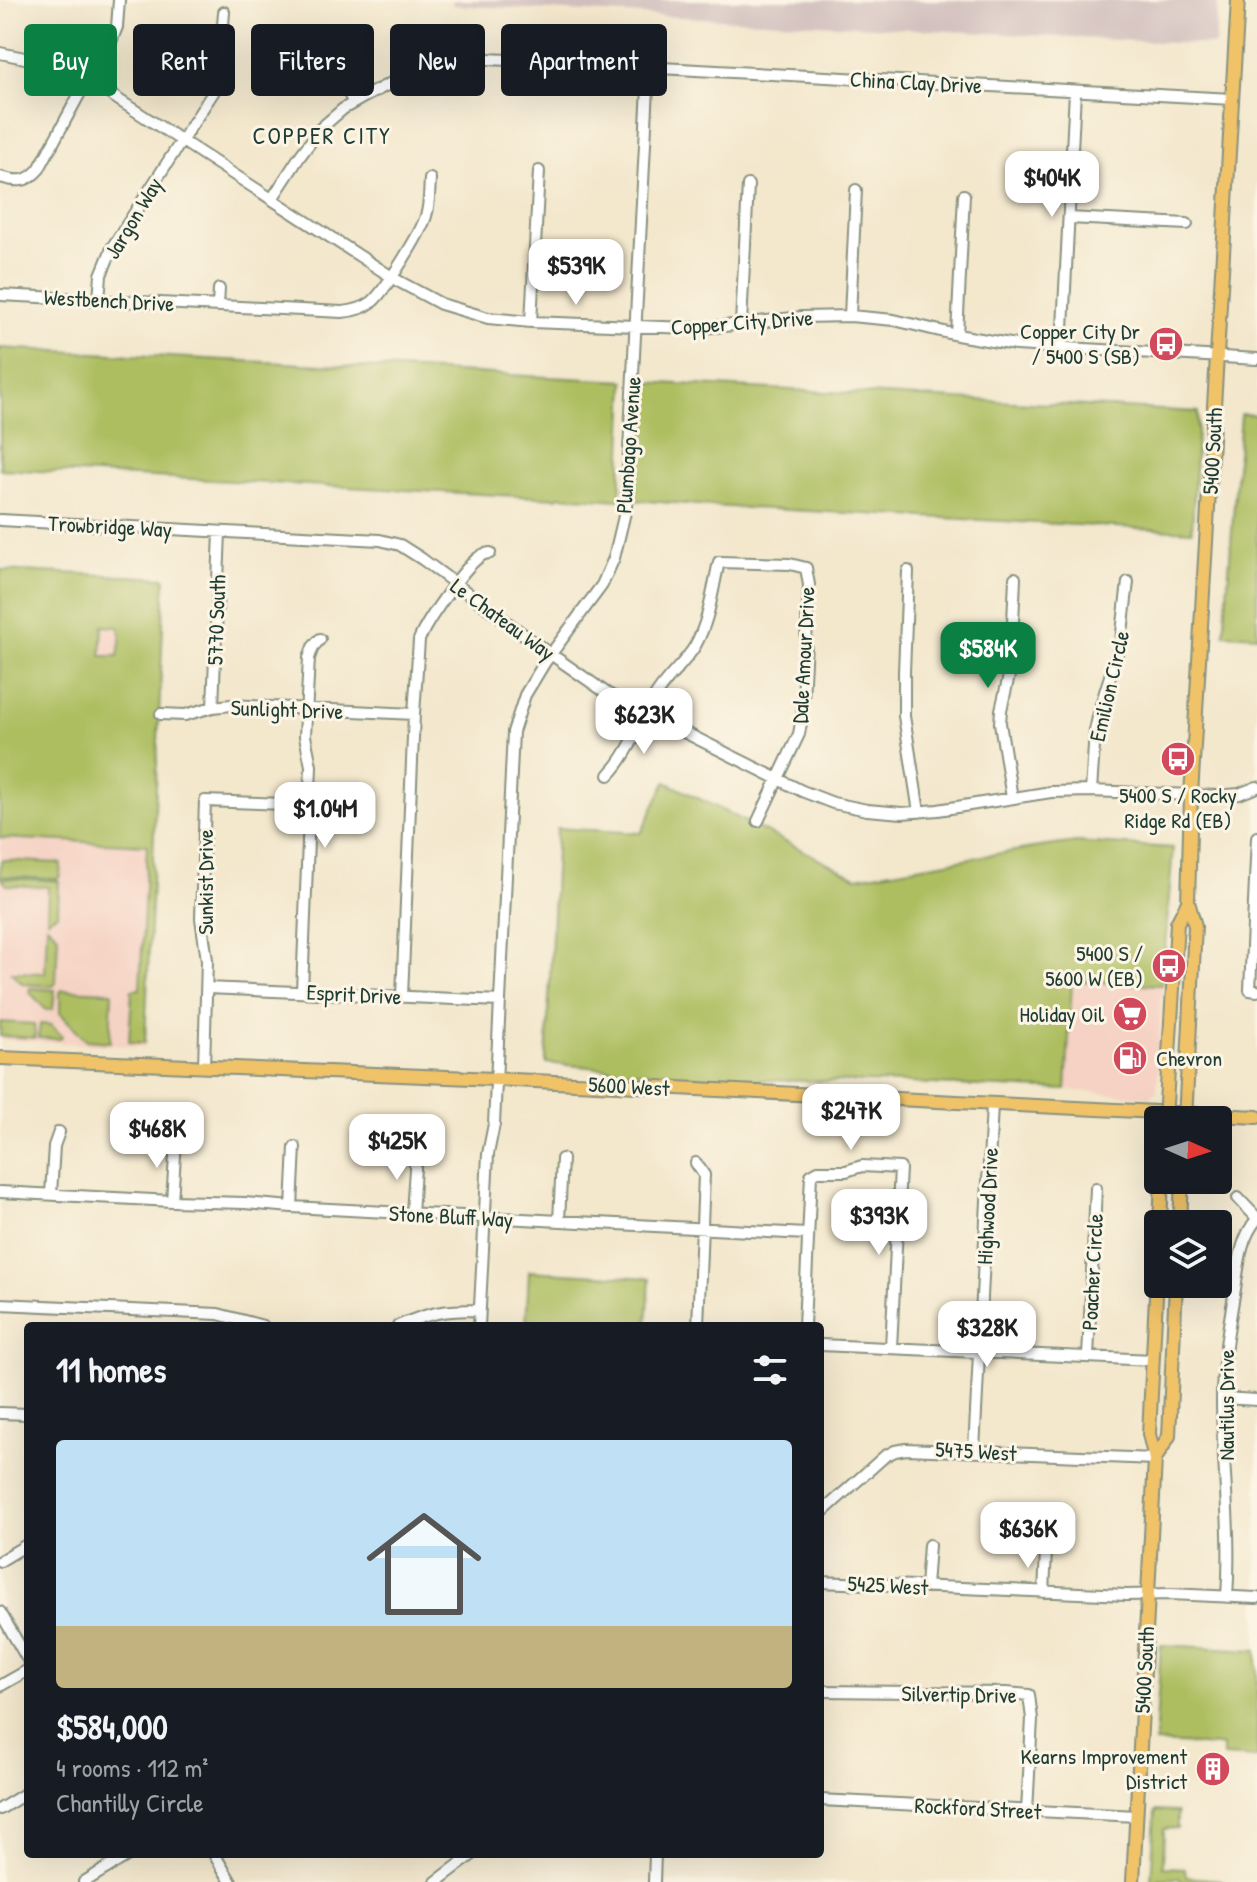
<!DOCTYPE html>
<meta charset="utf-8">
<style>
body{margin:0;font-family:"Patrick Hand",sans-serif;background:#20242c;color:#f1f3f6;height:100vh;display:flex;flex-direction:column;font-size:30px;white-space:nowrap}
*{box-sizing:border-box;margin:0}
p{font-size:26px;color:#9ea1a6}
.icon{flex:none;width:44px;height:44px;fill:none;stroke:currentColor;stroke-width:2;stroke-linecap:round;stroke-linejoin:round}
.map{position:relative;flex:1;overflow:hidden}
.details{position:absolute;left:24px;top:1322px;width:800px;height:536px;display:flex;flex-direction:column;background:#171b24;border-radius:8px;box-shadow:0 8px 32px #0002}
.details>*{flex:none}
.banner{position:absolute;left:24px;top:24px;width:800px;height:72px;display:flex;gap:16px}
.needle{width:52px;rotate:93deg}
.fabs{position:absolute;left:1144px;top:1106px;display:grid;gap:16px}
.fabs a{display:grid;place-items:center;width:88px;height:88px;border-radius:8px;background:#171b24;box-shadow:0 8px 32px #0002;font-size:40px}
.price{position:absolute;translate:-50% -68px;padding:0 18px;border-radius:16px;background:#fff;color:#222;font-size:26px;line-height:52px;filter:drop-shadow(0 2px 4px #0008)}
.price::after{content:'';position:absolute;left:50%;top:48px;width:24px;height:18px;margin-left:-12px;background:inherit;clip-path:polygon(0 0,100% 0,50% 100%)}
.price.on{background:#0b8043;color:#fff}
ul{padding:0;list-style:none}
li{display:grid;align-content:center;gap:16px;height:424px;padding:0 32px}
li span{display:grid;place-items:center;height:248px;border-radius:8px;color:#555}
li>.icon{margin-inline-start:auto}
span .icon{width:144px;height:144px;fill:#fffc;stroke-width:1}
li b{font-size:34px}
h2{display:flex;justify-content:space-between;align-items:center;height:96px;padding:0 32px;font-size:34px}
.chip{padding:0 28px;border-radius:8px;background:#171b24;box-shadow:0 8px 32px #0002;font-size:28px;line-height:72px}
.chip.on{background:#0b8043;color:#fff}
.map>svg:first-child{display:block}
.built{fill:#f5d2c3}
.industrial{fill:#d1bfbd}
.green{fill:#adbe61;stroke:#667e4a;stroke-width:2;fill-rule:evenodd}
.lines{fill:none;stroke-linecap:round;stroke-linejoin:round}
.minor-casing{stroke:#899280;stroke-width:14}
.major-casing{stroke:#899280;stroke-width:16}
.minor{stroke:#fff;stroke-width:10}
.major{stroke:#f0c369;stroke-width:12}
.labels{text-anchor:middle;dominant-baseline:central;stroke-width:6;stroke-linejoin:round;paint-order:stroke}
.street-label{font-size:22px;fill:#1f3d34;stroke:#fcf5e5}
.poi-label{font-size:22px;fill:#1f3d34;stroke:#fcf5e5;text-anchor:end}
.neighbourhood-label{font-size:24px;letter-spacing:2px;fill:#1f3d34;stroke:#fcf5e5}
</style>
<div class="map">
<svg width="1257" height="1882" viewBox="0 0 1257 1882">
<rect width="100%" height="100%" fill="#fcf5e5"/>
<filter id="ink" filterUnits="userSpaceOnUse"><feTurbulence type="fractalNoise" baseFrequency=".0125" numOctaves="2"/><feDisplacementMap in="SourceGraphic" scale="16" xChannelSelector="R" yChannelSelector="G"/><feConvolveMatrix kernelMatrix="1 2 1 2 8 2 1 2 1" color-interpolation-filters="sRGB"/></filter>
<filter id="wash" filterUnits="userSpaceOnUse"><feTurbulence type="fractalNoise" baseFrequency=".006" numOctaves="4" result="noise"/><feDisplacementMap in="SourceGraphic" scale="32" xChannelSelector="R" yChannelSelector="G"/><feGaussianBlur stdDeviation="1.8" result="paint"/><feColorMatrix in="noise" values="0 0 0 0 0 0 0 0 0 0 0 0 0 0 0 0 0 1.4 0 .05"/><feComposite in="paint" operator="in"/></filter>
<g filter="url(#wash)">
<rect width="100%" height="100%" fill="#f3e7cc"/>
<path class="built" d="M0 570 165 578 145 1047 0 1040Z
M1072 980 1162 985 1157 1090 1150 1097 1066 1090Z"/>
<path class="industrial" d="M453 0H1218L1215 45 452 5Z"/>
<path class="green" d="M0 348 625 381 620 500 558 496 557 498 0 469Z
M641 382 1198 412 1192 531 711 506 635 500Z
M1241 414 1257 415V636L1224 634Z
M0 570 165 578 145 1043 129 1042 132 990 140 989 147 845 0 838ZM103 626 119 627 121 638 118 656H101Z
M666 782 856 877 1033 848 1076 842 1173 848 1162 985 1072 981 1066 1090 910 1083 718 1079 546 1063 557 828 641 833Z
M1 860 59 863 61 864 60 876 57 879 0 876Z
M1 878 59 881 58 913 47 920 48 887 7 885Z
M47 925 58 935 56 983 53 986 23 984 11 972 45 973Z
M30 988 55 990 53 1009 46 1010 29 991Z
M62 990 112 992 110 1042 86 1040 60 1013V992Z
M0 1022 34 1024 35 1038 0 1036Z
M40 1024 51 1025 62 1036 60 1039 38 1038Z
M529 1271 650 1278 647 1326H526Z
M1161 1645 1257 1650V1758L1223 1756V1747L1221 1746 1155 1743Z
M1155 1811 1177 1812V1828L1164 1829 1163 1867 1185 1868 1186 1877 1221 1880 1224 1882H1182L1179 1878 1159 1879V1882H1151Z"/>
</g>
<g filter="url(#ink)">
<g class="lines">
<g class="minor-casing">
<path id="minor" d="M0 53 44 62 88 80 398 281 441 304 488 318 531 322 689 328 715 327 802 317 850 316 894 320 957 335 1016 345 1257 359
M331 57 353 102
M0 177C17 182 27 183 39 169L80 93 111 42 117 27 119 0
M272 199 300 156 321 128 343 109 364 97 420 68 439 62 466 58 531 61 1232 99
M1069 218 1187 224
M0 295 342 312C353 311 363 309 372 302 385 291 421 233 426 216 430 204 429 191 430 179
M99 300 101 275 113 246 214 91 219 78 224 12
M218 305 219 289
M850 316 856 190
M531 322 539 171
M741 324 748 185
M957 335 964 195
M1062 348 1075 91
M0 520 380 540 400 545 422 559 542 648 608 694 802 791 833 803 867 810 902 813 938 810 1051 792 1091 791 1218 796 1239 794 1257 787
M908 571 904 672V716L919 812
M213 707 220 532
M161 714 185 715 213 707 231 705 414 714
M609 775C629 754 639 725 653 700 664 679 683 666 695 646 710 619 712 591 719 562L790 564 806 568 809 585 802 718 799 734 758 821
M1091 791 1095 731 1100 708 1121 641 1128 582
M1012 798 1000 723 1001 710 1011 667 1015 578
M1257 837 1250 990 1257 991
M207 988 500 1001
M302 991 311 766 305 736 309 658 313 647 320 639
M402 996 414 714 419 640C426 622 463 569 478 558 483 554 484 554 490 553
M204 1067 207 960 201 918 205 801 309 805
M696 1163 704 1175 698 1326
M0 1192 172 1201 245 1203 292 1207 807 1234
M51 1194 54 1146 59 1132
M1238 1198 1257 1218
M172 1201 176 1140
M292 1207 295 1147
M412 1214 416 1153
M559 1221 562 1159
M0 1304 218 1314 263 1326
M398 1326C431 1312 444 1310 479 1310
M479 1326 488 1154 494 1124 513 732 525 695 545 662 602 585 614 558 626 508 649 68
M804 1326 811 1175 818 1171H846L862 1166 900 1168 891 1348
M820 1345 1153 1360
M1088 1357 1096 1188
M1222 1398 1257 1400
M0 1413 28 1414
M974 1450 992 1105
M820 1514 885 1456 895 1451 906 1449 1155 1459
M0 1561 28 1544
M820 1582 1127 1595 1170 1594 1257 1598
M926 1587 929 1545
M1044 1592 1046 1551
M1227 1597C1232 1530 1222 1466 1222 1399 1222 1362 1229 1325 1235 1289 1239 1264 1240 1239 1257 1219
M0 1612 28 1660
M0 1686 28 1670
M820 1691 1006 1693 1029 1695 1032 1719 1027 1811
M820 1800 1137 1816
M0 1809 28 1792
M214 1854 231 1882
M84 1882 130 1854
M436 1882 473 1854
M654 1882 655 1854"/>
</g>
<g class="major-casing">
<path id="major" d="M0 1058 495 1079 1257 1117
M1165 1120 1177 923 1188 902
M1185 1120 1195 926 1188 902 1191 796 1238 0
M1160 1224 1162 1180
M1180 1224 1182 1180
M1155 1459 1169 1436 1176 1284
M1133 1882 1155 1459 1149 1434 1158 1257"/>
</g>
<use href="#minor" class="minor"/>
<use href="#major" class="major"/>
</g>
</g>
<defs>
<g id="bus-disc" transform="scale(1.8)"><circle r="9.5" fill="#d1495b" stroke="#fcf5e5"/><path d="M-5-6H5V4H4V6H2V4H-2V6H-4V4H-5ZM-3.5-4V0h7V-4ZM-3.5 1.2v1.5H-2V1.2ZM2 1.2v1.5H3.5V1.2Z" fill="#fff"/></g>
<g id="supermarket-disc" transform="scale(1.8)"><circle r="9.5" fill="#d1495b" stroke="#fcf5e5"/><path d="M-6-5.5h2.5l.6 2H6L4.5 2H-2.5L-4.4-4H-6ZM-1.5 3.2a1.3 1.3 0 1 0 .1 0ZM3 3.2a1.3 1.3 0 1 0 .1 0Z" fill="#fff"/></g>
<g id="fuel-disc" transform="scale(1.8)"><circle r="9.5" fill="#d1495b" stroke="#fcf5e5"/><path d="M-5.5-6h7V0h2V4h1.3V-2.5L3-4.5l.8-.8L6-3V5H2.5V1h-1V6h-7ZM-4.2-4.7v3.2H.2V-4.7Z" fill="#fff"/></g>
<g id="building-disc" transform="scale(1.8)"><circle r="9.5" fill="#d1495b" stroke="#fcf5e5"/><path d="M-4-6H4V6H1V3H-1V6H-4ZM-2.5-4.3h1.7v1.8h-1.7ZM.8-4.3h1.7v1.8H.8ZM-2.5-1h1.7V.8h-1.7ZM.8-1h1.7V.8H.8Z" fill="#fff"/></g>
</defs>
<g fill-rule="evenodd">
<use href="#bus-disc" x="1166" y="344"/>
<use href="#bus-disc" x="1178" y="759"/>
<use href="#bus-disc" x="1169" y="966"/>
<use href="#supermarket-disc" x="1130" y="1014"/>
<use href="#fuel-disc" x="1130" y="1058"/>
<use href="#building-disc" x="1213" y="1769"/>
</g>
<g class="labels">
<g class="street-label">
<text transform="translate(916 82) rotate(3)">China Clay Drive</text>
<text transform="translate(133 218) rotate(-59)">Jargon Way</text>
<text transform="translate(109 300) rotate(3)">Westbench Drive</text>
<text transform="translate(742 322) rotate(-4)">Copper City Drive</text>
<text transform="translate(628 445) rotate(-86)">Plumbago Avenue</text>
<text transform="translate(1212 451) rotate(-87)">5400 South</text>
<text transform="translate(110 526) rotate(3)">Trowbridge Way</text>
<text transform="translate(503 619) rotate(36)">Le Chateau Way</text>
<text transform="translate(216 620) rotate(-88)">5770 South</text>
<text transform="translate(803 655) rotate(-87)">Dale Amour Drive</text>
<text transform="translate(1109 686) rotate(-77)">Emilion Circle</text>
<text transform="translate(287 709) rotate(2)">Sunlight Drive</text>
<text transform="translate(205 882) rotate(-90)">Sunkist Drive</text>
<text transform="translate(354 994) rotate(3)">Esprit Drive</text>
<text transform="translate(629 1086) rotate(3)">5600 West</text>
<text transform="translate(987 1206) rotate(-87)">Highwood Drive</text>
<text transform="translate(451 1216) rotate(3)">Stone Bluff Way</text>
<text transform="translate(1092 1272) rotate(-87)">Poacher Circle</text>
<text transform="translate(1226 1405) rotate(-90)">Nautilus Drive</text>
<text transform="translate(976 1451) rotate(3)">5475 West</text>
<text transform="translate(888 1585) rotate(3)">5425 West</text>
<text transform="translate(1144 1670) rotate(-87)">5400 South</text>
<text transform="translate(959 1694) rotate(1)">Silvertip Drive</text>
<text transform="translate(978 1808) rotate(3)">Rockford Street</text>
</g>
<g class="poi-label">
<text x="1140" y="331">Copper City Dr<tspan x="1140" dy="25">/ 5400 S (SB)</tspan></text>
<text x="1178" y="795" text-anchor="middle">5400 S / Rocky<tspan x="1178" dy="25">Ridge Rd (EB)</tspan></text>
<text x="1143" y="953">5400 S /<tspan x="1143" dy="25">5600 W (EB)</tspan></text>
<text x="1104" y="1014">Holiday Oil</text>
<text x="1156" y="1058" text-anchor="start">Chevron</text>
<text x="1187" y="1756">Kearns Improvement<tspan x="1187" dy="25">District</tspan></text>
</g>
<g class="neighbourhood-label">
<text x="322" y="135">COPPER CITY</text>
</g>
</g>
</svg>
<div class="fabs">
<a><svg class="needle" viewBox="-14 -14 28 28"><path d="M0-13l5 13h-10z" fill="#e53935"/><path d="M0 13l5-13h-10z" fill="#9ea1a6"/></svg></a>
<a><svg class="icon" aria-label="layers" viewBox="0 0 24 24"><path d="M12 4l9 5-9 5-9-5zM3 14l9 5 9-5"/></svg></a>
</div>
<b class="price" style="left:1052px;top:219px">$404K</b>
<b class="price" style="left:576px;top:307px">$539K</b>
<b class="price on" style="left:988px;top:690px">$584K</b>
<b class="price" style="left:644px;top:756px">$623K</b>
<b class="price" style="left:325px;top:850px">$1.04M</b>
<b class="price" style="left:851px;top:1152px">$247K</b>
<b class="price" style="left:157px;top:1170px">$468K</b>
<b class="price" style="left:397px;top:1182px">$425K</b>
<b class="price" style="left:879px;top:1257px">$393K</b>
<b class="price" style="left:987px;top:1369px">$328K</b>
<b class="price" style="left:1028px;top:1570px">$636K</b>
<div class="banner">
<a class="chip on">Buy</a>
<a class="chip">Rent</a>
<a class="chip">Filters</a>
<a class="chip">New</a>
<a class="chip">Apartment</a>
</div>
<section class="details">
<h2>11 homes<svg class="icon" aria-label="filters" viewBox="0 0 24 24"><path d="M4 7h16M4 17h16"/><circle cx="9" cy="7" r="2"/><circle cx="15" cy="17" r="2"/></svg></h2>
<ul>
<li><span style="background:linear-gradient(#bfe0f5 75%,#c2b280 0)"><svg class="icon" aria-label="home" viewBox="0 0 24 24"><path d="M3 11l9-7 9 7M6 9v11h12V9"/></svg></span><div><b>$584,000</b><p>4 rooms · 112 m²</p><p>Chantilly Circle</p></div></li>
</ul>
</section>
</div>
